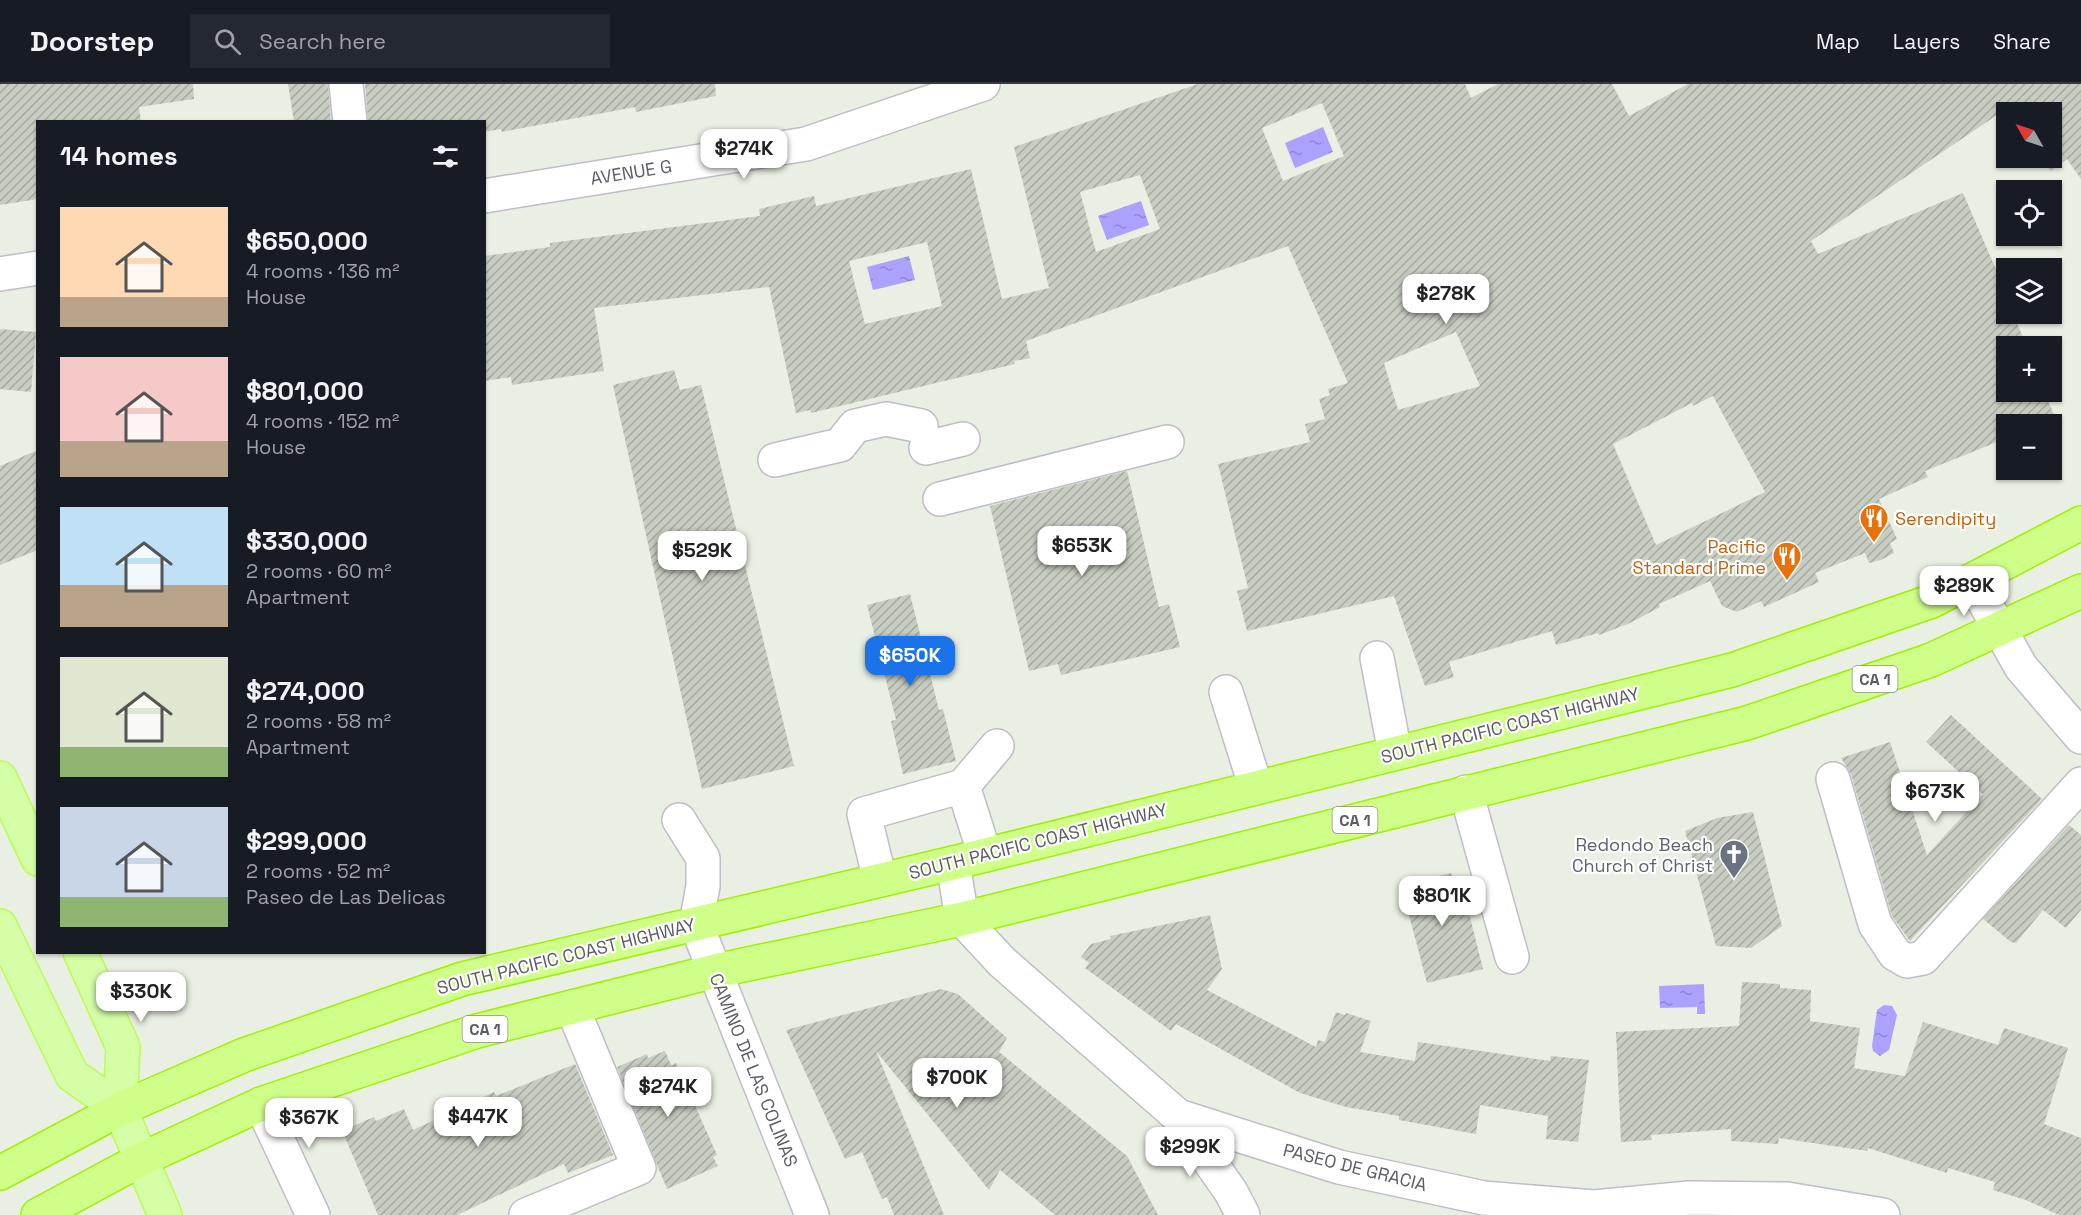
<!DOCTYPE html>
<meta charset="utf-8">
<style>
body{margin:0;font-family:"Space Grotesk",sans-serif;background:#242831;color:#f1f3f6;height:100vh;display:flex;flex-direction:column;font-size:22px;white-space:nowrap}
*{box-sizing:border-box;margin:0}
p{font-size:20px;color:#9ea1a6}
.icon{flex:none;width:33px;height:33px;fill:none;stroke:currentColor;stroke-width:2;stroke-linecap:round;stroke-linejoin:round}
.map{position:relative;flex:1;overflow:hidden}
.panel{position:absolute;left:36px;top:36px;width:450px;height:834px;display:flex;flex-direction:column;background:#171b24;border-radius:0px;box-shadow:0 2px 4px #0004}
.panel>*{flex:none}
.needle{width:39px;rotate:309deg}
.fabs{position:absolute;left:1996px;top:18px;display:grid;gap:12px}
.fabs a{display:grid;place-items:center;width:66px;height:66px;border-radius:0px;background:#171b24;box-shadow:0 2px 4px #0004;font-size:30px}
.price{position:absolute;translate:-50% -51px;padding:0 14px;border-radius:12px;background:#fff;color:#222;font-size:20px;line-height:39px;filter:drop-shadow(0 2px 3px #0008)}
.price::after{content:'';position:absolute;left:50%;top:36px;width:18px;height:14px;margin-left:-9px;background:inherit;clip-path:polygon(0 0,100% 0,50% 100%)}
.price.current{background:#1a73e8;color:#fff}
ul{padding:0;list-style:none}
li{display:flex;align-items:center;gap:18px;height:150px;padding:0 24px}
li span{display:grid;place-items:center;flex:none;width:168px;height:120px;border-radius:0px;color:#555}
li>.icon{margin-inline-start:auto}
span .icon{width:72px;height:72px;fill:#fffc;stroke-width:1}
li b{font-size:26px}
h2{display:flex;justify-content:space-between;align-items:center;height:72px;padding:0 24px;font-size:26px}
header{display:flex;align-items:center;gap:36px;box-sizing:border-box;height:84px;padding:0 30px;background:#171b24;border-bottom:2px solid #363941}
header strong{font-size:28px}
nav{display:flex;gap:33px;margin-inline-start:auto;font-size:21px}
.search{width:420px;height:54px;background:#242831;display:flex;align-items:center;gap:15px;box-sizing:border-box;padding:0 21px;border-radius:0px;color:#9ea1a6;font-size:22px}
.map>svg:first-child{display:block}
.water{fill:url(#water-ripples)}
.building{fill:url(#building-hatch);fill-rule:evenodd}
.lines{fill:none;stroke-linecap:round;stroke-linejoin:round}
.minor-casing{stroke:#bfbdc5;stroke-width:36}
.major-casing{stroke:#bbfc4f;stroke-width:36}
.highway-casing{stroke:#9ff100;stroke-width:36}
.minor{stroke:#fff;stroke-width:33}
.major{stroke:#d4ffa7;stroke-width:33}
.highway{stroke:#d0ff89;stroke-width:33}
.labels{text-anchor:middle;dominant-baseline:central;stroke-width:4.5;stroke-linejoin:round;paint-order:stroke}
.shield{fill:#fff;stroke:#8e8c93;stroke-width:1.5}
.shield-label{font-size:16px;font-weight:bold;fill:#5d5b65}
.street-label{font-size:18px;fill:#5d5b65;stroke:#fff}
.food-label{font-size:18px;fill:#c56008;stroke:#fff;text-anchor:start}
.worship-label{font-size:18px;fill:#5b616d;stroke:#fff;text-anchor:end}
</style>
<header>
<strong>Doorstep</strong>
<div class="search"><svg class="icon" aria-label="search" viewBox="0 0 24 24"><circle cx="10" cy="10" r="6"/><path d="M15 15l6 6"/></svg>Search here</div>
<nav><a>Map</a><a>Layers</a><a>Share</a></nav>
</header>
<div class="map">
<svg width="2081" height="1131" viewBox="0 0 2081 1131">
<defs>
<pattern id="water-ripples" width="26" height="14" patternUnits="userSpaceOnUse" patternTransform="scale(1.5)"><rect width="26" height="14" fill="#aba2ff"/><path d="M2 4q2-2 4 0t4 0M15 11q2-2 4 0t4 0" fill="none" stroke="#8e87d2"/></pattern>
<pattern id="building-hatch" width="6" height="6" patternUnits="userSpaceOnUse" patternTransform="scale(1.5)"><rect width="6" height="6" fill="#c8cdc2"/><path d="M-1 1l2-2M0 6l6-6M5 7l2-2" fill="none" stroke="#a6a9a1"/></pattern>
</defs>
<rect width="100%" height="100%" fill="#eaefe3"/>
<path class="water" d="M1323 43 1333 68 1295 84 1285 59Z
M1141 117 1149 141 1107 156 1098 132Z
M909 172 915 196 873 206 867 183Z
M1704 900 1705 930H1697V923L1660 924 1659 902Z
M1884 921 1892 922 1897 931 1889 966 1880 972 1873 967 1872 962 1877 926Z"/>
<path class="building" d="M0 0H193L194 15 139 23 141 38H38V115L0 121Z
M288 0H328L331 38H294Z
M365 0H715L716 12 636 28 635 23 502 48 501 45 484 48V38H368Z
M1198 0H1465L1471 14 1498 0H1612L1629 32 1688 0H2081V95L2067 75 2051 87 2041 74 2039 76 2037 74H2052V28H2007V32L2003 27 1811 157 1818 170 1963 109 2007 211V230H2013L2025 258 2007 262V308H2044L2056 335 2042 340H2007V354L1925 387 1928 393 1879 415 1897 455 1890 459 1894 469 1881 476 1869 479 1865 469 1815 489 1819 498 1764 523 1761 517 1737 528 1722 522 1710 497 1659 520 1660 523 1630 539 1599 551 1598 549 1556 561 1552 547 1449 578 1454 593 1425 602 1394 512 1247 547 1237 507 1248 504 1218 380 1310 358 1305 340 1325 335 1319 315 1330 311 1328 305 1348 299 1288 162 1026 257 1030 274 1014 277 1015 280 811 329 810 326 796 329 769 203 594 224 604 287 512 301 511 293 484 297V172L550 163V159L581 155 760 132 759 125 814 112 816 122 971 85 1002 215 1049 204 1014 63ZM1322 19 1344 72 1283 97 1262 44ZM1140 91 1160 145 1096 168 1080 108ZM927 158 942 222 865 240 849 177ZM1456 248 1480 302 1398 326 1384 279ZM1713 312 1765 408 1656 461 1613 360 1692 319 1693 322Z
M0 245 36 248 31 308 0 305Z
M674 286 680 306 701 301 794 682 702 705 613 301Z
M38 366V466L0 481V382Z
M1127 387 1159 523 1169 520 1180 563 1061 591 1058 580 1029 587 990 422Z
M910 510 939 626 943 625 956 677 903 690 891 637 896 636 867 521Z
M1951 631 2042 715 1910 857 1892 832 1851 690 1841 674 1890 658 1927 771 1983 710 1926 658Z
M1753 728 1782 842 1751 864 1716 862 1685 747 1717 734Z
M2069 741 2081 751V826L2066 844 2043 826 2016 859 2011 858 1983 835Z
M1451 789 1453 795 1460 793 1483 885 1427 899 1401 801Z
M1210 831 1222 885 1207 906 1316 963 1318 956 1325 958 1336 928 1345 931 1346 929 1371 937 1360 968 1415 977 1418 958 1550 977 1551 972 1589 976 1578 1058 1546 1055 1548 1032 1535 1030 1480 1021 1476 1050 1399 1036V1032L1346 1023 1300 1009 1176 940 1171 947 1085 884 1089 879 1081 873 1091 860 1111 855 1110 852Z
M1742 898 1780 900V904L1811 906 1810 937 1860 944 1854 984 1905 992 1923 938 1998 961 2004 944 2068 964 2044 1040 2081 1054V1131H2059L2026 1116 1993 1106 1995 1098 1948 1084 1947 1089 1868 1064 1867 1067 1779 1054 1778 1060 1731 1057V1045L1651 1051 1652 1056 1621 1058 1616 948 1739 942Z
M941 905 958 910 1007 954 999 968 1127 1072 1158 1131H1055L1000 1086 989 1106 876 967 944 1131H894L887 1113 882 1115 862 1068 845 1075 786 946Z
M665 967 671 981 676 979 717 1071 713 1073 718 1082 667 1105 617 983 647 970 648 974Z
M575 980 613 1071 568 1089 564 1080 457 1131H378L344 1051 347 1049 346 1045 374 1033 376 1037 404 1025 413 1046 494 1008 496 1012 506 1008Z"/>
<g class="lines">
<g class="minor-casing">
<path id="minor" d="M346 0 350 38
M484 112 806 60 983 0
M0 190 38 184
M926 364 963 355
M775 376 840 361 855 342 886 335 921 342
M940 415 1167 358
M1972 496 2021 583 2081 653
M1377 574 1395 669
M1226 608 1256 704
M1833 695 1875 840 1895 870 1907 877 1923 874 2081 700
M963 702 985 771
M1466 708 1512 873
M679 736 703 774V802L696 840 812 1131
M953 779 962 835 1002 878 1178 1032 1339 1083 1484 1114 1594 1123 1689 1114 1787 1115 1883 1131
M880 796 864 730 963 702 997 662
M261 1020 313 1131
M1178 1032 1231 1108 1243 1131
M526 1131 639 1084 572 923"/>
</g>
<g class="major-casing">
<path id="major" d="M0 694 38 775
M0 842 72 991 120 1025
M80 868 123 963 120 1025 165 1131"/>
</g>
<g class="highway-casing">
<path id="highway" d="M0 1089 120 1025 244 971 462 895 953 779 1732 586 1932 517 2081 439
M38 1131 140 1076 261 1020 477 947 715 887 962 835 1747 639 1931 576 2081 507"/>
</g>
<use href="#minor" class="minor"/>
<use href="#major" class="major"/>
<use href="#highway" class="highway"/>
</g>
<defs>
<g id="restaurant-pin" transform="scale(1.5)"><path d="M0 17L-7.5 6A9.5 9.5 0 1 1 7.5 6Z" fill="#e8710a" stroke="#fff"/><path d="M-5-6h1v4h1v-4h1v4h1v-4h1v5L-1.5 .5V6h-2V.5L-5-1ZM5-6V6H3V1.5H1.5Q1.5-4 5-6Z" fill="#fff"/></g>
<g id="church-pin" transform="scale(1.5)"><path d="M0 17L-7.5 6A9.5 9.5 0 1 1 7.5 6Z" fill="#6b7280" stroke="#fff"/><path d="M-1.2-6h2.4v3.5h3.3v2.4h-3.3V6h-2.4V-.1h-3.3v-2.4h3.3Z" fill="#fff"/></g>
</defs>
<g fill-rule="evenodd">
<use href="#restaurant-pin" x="1874" y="434"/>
<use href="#restaurant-pin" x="1787" y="472"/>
<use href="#church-pin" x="1734" y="770"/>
</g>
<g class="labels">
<g class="shield">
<rect x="1852.5" y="582" width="45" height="26" rx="4.5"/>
<rect x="1332.5" y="723" width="45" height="26" rx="4.5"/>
<rect x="462.5" y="932" width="45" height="26" rx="4.5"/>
</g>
<g class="shield-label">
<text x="1875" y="595">CA 1</text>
<text x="1355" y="736">CA 1</text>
<text x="485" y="945">CA 1</text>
</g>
<g class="street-label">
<text transform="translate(631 88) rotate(-9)">AVENUE G</text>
<text transform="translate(1510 641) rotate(-14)">SOUTH PACIFIC COAST HIGHWAY</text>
<text transform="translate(1038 757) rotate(-14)">SOUTH PACIFIC COAST HIGHWAY</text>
<text transform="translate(566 872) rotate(-14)">SOUTH PACIFIC COAST HIGHWAY</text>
<text transform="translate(754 986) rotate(68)">CAMINO DE LAS COLINAS</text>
<text transform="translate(1355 1083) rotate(14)">PASEO DE GRACIA</text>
</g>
<g class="food-label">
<text x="1895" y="434">Serendipity</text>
<text x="1766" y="462" text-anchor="end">Pacific<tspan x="1766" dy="21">Standard Prime</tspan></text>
</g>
<g class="worship-label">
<text x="1713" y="760">Redondo Beach<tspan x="1713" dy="21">Church of Christ</tspan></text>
</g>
</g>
</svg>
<div class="fabs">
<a><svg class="needle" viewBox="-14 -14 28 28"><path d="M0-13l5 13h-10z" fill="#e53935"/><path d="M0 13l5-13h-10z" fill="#9ea1a6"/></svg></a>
<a><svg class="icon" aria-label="locate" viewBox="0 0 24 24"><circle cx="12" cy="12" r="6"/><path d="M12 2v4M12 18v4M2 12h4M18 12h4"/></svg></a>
<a><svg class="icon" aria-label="layers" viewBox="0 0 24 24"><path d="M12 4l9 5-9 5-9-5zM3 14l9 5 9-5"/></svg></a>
<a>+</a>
<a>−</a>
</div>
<b class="price" style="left:744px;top:96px">$274K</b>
<b class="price" style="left:1446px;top:241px">$278K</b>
<b class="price" style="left:1082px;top:493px">$653K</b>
<b class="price" style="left:702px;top:498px">$529K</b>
<b class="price" style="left:1964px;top:533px">$289K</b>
<b class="price current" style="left:910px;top:603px">$650K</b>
<b class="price" style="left:1935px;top:739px">$673K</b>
<b class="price" style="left:1442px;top:843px">$801K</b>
<b class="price" style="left:141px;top:939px">$330K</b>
<b class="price" style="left:957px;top:1025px">$700K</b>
<b class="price" style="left:668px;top:1034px">$274K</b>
<b class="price" style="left:478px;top:1064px">$447K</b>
<b class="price" style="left:309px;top:1065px">$367K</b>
<b class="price" style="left:1190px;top:1094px">$299K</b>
<section class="panel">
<h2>14 homes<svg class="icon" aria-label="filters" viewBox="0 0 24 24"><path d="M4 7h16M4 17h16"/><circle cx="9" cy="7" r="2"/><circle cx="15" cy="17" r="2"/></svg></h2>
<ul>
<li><span style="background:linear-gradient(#ffd9b3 75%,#b9a48a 0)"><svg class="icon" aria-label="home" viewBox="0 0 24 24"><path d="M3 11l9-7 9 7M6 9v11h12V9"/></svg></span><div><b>$650,000</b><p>4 rooms · 136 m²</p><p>House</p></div></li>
<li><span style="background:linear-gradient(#f6c9c9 70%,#b9a48a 0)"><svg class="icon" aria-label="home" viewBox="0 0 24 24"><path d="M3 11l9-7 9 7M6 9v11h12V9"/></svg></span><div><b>$801,000</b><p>4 rooms · 152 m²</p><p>House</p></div></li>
<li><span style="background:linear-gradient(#bfe0f5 65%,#b9a48a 0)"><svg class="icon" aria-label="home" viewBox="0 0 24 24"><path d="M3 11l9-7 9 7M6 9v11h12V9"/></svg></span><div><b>$330,000</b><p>2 rooms · 60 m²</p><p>Apartment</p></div></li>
<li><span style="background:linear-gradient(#dfe7d0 75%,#8fb573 0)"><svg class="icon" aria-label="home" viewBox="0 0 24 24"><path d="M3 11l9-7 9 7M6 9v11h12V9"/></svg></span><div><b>$274,000</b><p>2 rooms · 58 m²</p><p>Apartment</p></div></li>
<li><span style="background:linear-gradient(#c9d6e8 75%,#8fb573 0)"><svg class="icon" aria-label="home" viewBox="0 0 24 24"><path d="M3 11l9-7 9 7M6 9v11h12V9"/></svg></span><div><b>$299,000</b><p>2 rooms · 52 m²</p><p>Paseo de Las Delicas</p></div></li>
</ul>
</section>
</div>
